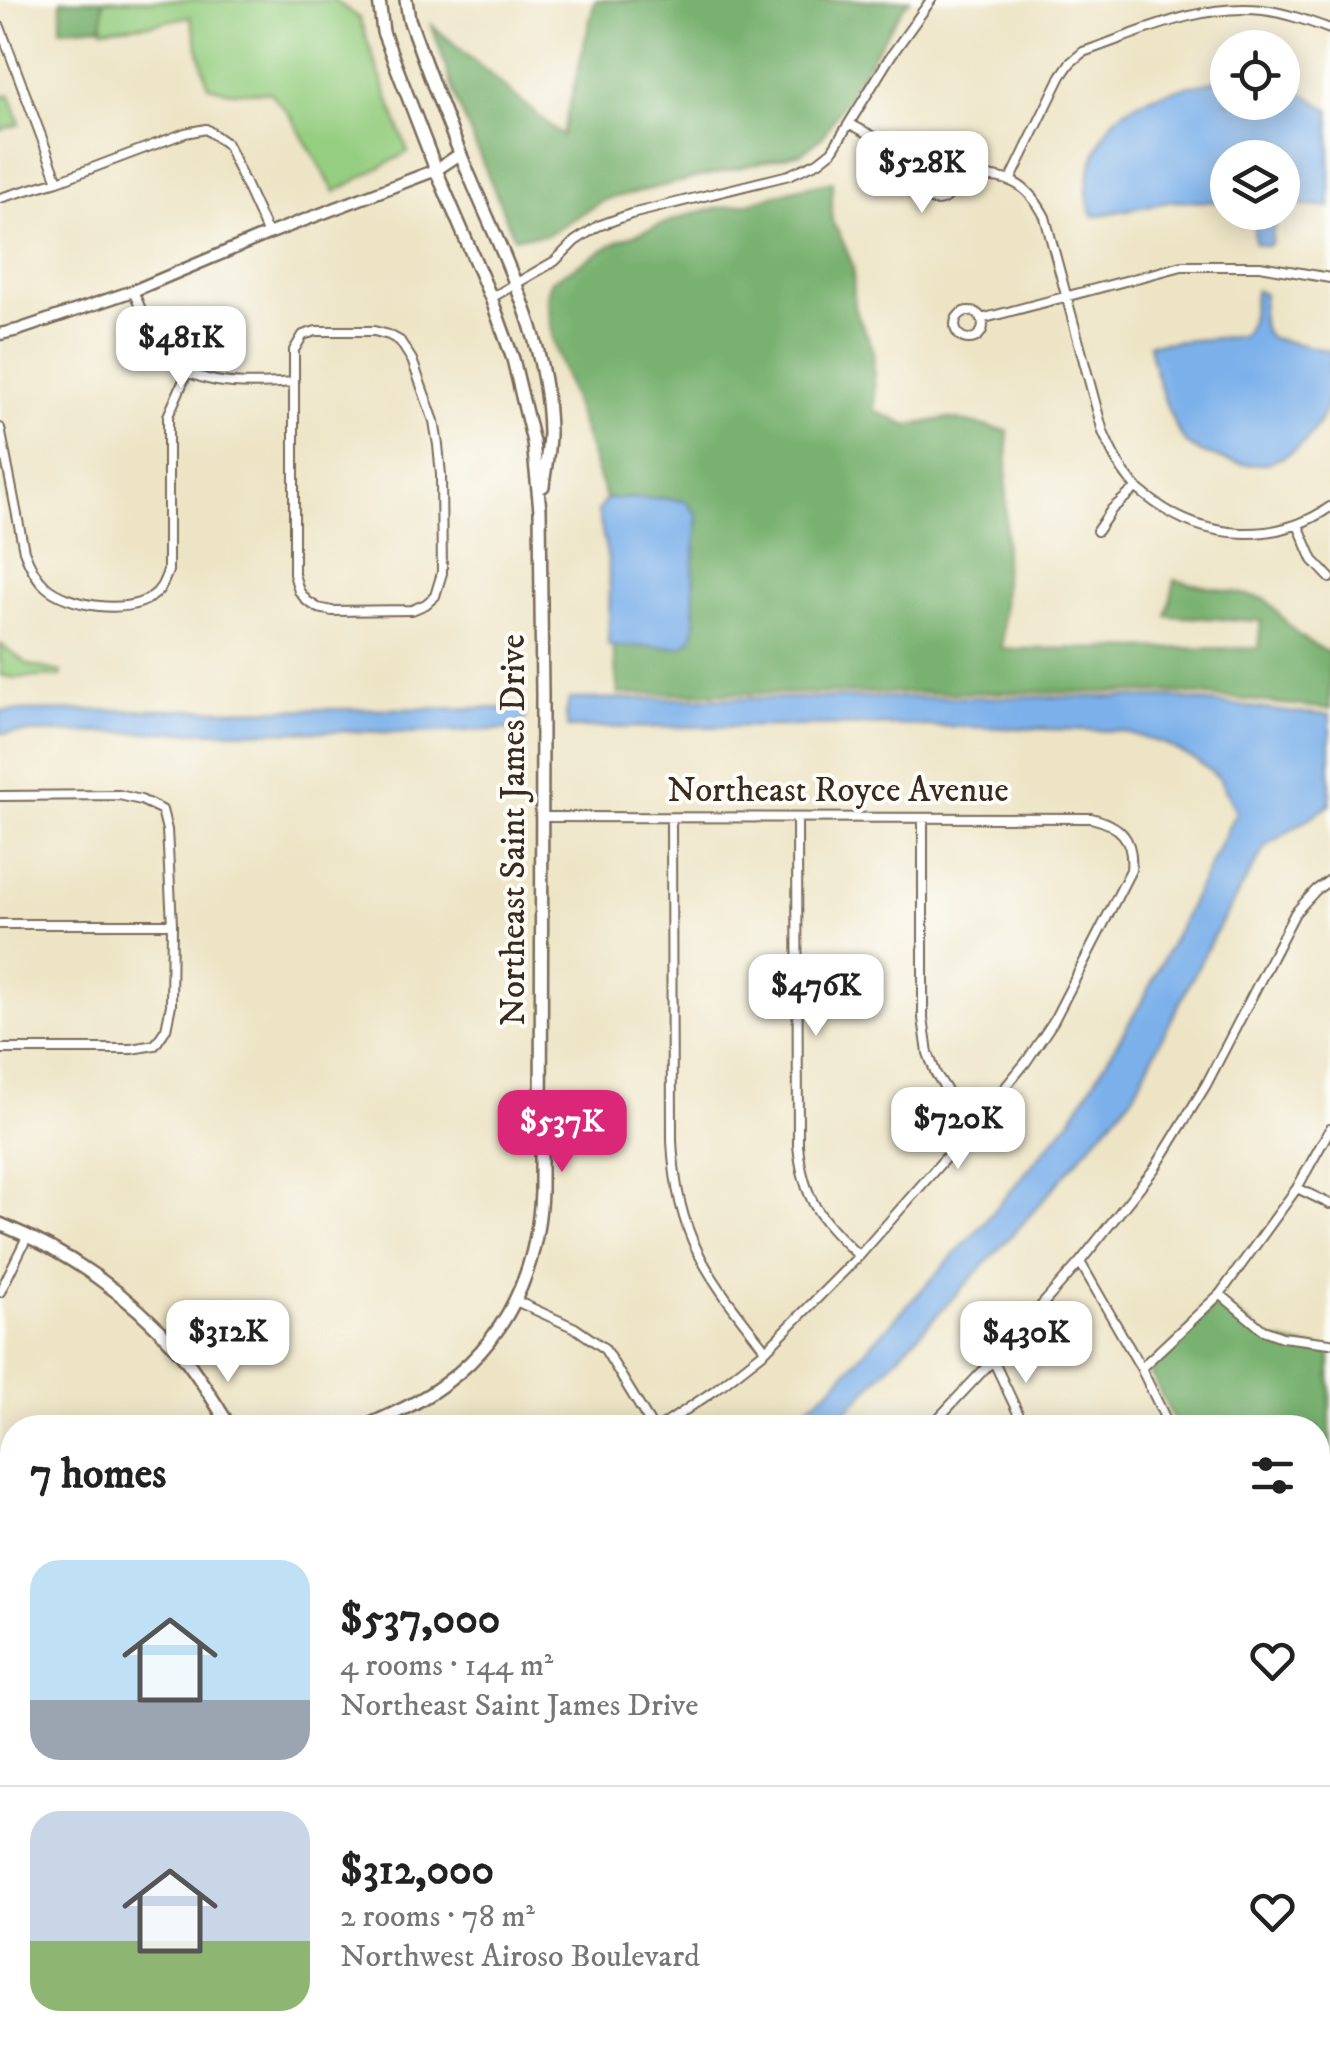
<!DOCTYPE html>
<meta charset="utf-8">
<style>
body{margin:0;font-family:"IM FELL DW Pica",serif;background:#f6f6f6;color:#222;height:100vh;display:flex;flex-direction:column;font-size:38px;white-space:nowrap}
*{box-sizing:border-box;margin:0}
p{font-size:32px;color:#767676}
.icon{flex:none;width:55px;height:55px;fill:none;stroke:currentColor;stroke-width:2;stroke-linecap:round;stroke-linejoin:round}
.map{position:relative;flex:1;overflow:hidden}
.side{position:absolute;left:0px;top:1415px;width:1330px;height:642px;display:flex;flex-direction:column;background:#fff;border-radius:40px 40px 0 0;box-shadow:0 5px 25px #0003}
.side>*{flex:none}
.controls{position:absolute;left:1210px;top:30px;display:grid;gap:20px}
.controls a{display:grid;place-items:center;width:90px;height:90px;border-radius:50%;background:#fff;box-shadow:0 5px 25px #0003;font-size:50px}
.price{position:absolute;translate:-50% -85px;padding:0 22px;border-radius:20px;background:#fff;color:#222;font-size:32px;line-height:65px;filter:drop-shadow(0 2px 5px #0008)}
.price::after{content:'';position:absolute;left:50%;top:60px;width:30px;height:22px;margin-left:-15px;background:inherit;clip-path:polygon(0 0,100% 0,50% 100%)}
.price.current{background:#db2777;color:#fff}
ul{padding:0;list-style:none}
li{display:flex;align-items:center;gap:30px;height:250px;padding:0 30px}
li+li{border-top:2px solid #e0e0e0}
li span{display:grid;place-items:center;flex:none;width:280px;height:200px;border-radius:30px;color:#555}
li>.icon{margin-inline-start:auto}
span .icon{width:120px;height:120px;fill:#fffc;stroke-width:1}
li b{font-size:42px}
h2{display:flex;justify-content:space-between;align-items:center;height:120px;padding:0 30px;font-size:42px}
.map>svg:first-child{display:block}
.green{fill:#96ce81;stroke:#687c50;stroke-width:2.5}
.forest{fill:#78b16f;stroke:#5a6e46;stroke-width:2.5}
.water{fill:#7cb0ea;stroke:#5c6d84;stroke-width:2.5}
.lines{fill:none;stroke-linecap:round;stroke-linejoin:round}
.stream{stroke:#7cb0ea;stroke-width:2.5}
.minor-casing{stroke:#796b58;stroke-width:12}
.tertiary-casing{stroke:#796b58;stroke-width:15}
.secondary-casing{stroke:#796b58;stroke-width:16}
.minor{stroke:#fff;stroke-width:8}
.tertiary{stroke:#fff;stroke-width:10}
.secondary{stroke:#fff;stroke-width:11}
.labels{text-anchor:middle;dominant-baseline:central;stroke-width:8;stroke-linejoin:round;paint-order:stroke}
.street-label{font-size:35px;fill:#3b2a1e;stroke:#fdfcf7}
</style>
<div class="map">
<svg width="1330" height="2056" viewBox="0 0 1330 2056">
<rect width="100%" height="100%" fill="#fdfcf7"/>
<filter id="ink" filterUnits="userSpaceOnUse"><feTurbulence type="fractalNoise" baseFrequency=".01" numOctaves="2"/><feDisplacementMap in="SourceGraphic" scale="20" xChannelSelector="R" yChannelSelector="G"/><feConvolveMatrix kernelMatrix="1 2 1 2 8 2 1 2 1" color-interpolation-filters="sRGB"/></filter>
<filter id="wash" filterUnits="userSpaceOnUse"><feTurbulence type="fractalNoise" baseFrequency=".0048" numOctaves="4" result="noise"/><feDisplacementMap in="SourceGraphic" scale="40" xChannelSelector="R" yChannelSelector="G"/><feGaussianBlur stdDeviation="2.25" result="paint"/><feColorMatrix in="noise" values="0 0 0 0 0 0 0 0 0 0 0 0 0 0 0 0 0 1.4 0 .05"/><feComposite in="paint" operator="in"/></filter>
<g filter="url(#wash)">
<rect width="100%" height="100%" fill="#ede4c5"/>
<path class="green" d="M103 0H334L359 18 408 152 335 192 290 115 269 92H232L208 86 190 16 153 24 102 29Z
M10 95 20 124 0 130V97Z
M0 644 29 665 61 672V676L15 678 0 675Z"/>
<path class="forest" d="M61 0H103L102 26 61 29Z
M595 0H910L902 9 822 137 801 153 604 200 547 235 514 237 458 104 432 25 562 136Z
M832 181V222L840 235 853 266 854 307 873 349 875 411 908 426 947 418 1008 431 1002 649 1258 648 1261 621 1167 616 1175 580 1265 599 1297 634 1324 651 1330 652V709L1169 692 618 694 613 646 681 647 695 624 693 572 685 501 662 498 606 499 553 341 547 295 551 281 620 240 693 213 749 203 795 189Z
M1216 1305 1237 1315 1268 1339 1308 1347 1330 1349V1464L1318 1468V1428L1177 1427 1150 1372 1176 1342Z"/>
<path class="water" d="M1227 78 1228 102H1282L1283 83 1303 93 1330 110V208L1291 204 1283 205 1282 158H1228L1227 202 1173 201 1094 216C1084 200 1086 182 1092 164 1098 148 1104 129 1118 116 1143 93 1195 85 1227 78Z
M1253 213H1276L1271 243 1267 246 1255 243Z
M1256 290 1264 294C1262 310 1257 329 1272 338L1330 351C1330 369 1330 389 1327 405 1309 454 1265 477 1216 457 1206 454 1195 451 1188 444 1171 429 1153 368 1149 344L1242 336C1255 323 1251 305 1256 290Z
M662 498 685 501 698 515 693 572 695 624 692 638 682 647 608 646 610 589 608 560 598 511 606 499Z
M1048 697H1169L1289 712 1330 715V805L1266 846 1215 933 1133 1095 1025 1221 834 1425 831 1428 781 1427 829 1390 982 1225 1073 1116 1143 1000 1236 812 1219 778 1197 761 1165 744 1122 731 888 725 568 728 566 715 569 699Z
M524 708 526 717 516 729 407 733 358 731 0 733V711Z"/>
<g class="lines">
<path class="stream" d="M0 1853 12 1839
M444 2045 450 2056"/>
</g>
</g>
<g filter="url(#ink)">
<g class="lines">
<g class="minor-casing">
<path id="minor" d="M0 27 58 181
M850 124C879 139 907 155 936 167 982 187 1014 158 1045 217L1103 432C1111 451 1120 470 1135 486 1140 492 1147 496 1153 501 1205 540 1275 545 1330 507
M924 162C921 168 915 177 916 185 916 199 939 206 948 196 953 190 955 179 957 173
M1010 181 1061 76 1070 63 1083 52C1141 32 1200 3 1263 10 1286 13 1308 21 1330 29
M0 198 58 181 185 133 206 129 227 144 268 234
M133 291C141 308 147 326 156 342 183 390 246 385 294 382
M491 298 555 261 575 241 598 226 631 214 789 175 818 162 832 151 890 57 931 0
M955 325a14 14 0 1 1 28 0a14 14 0 1 1-28 0Z
M981 319 1182 266H1260L1330 278
M316 331H374L389 335 400 341 412 360 434 421 438 445 441 475 442 573 435 596 426 604 412 610 332 611 318 608 307 601 299 591 294 574V350L303 335Z
M0 428 24 551C29 564 35 577 45 586 66 606 127 615 151 597 161 591 164 581 168 571V416L187 373
M1298 525 1313 560 1330 578
M1097 531 1112 509 1136 488
M0 796 119 795 141 800 162 810 167 830 172 924 171 1005 166 1029 155 1045 131 1049H0
M542 817 1091 818C1120 825 1134 838 1131 870L1053 1022 1026 1062 977 1122 859 1256 766 1350 715 1390 659 1428
M671 818 672 1141C677 1239 708 1276 766 1350
M797 818 798 1145C803 1199 820 1220 859 1256
M923 819V1018L928 1053 936 1074 951 1097 977 1122
M0 924H172
M1297 1188 1330 1204
M1080 1262 1141 1368 1170 1428
M0 1292 28 1235
M1220 1294 1263 1330 1282 1337 1330 1343
M516 1301 575 1328 604 1348 653 1428
M993 1360 1025 1428
M1141 1368 1220 1294 1297 1188 1330 1129
M929 1428 993 1360 1080 1262 1155 1168 1206 1085 1295 913 1316 890 1330 880
M1318 1473 1330 1470
M0 1475 12 1469
M0 1614 12 1608
M1318 1728 1330 1727
M0 1758 12 1752
M1318 1900 1330 1899
M0 1993 12 1970
M80 2045 85 2056
M219 2045 224 2056
M359 2045 364 2056
M707 2056 730 2045
M1001 2056 1024 2045
M1225 2056 1228 2045"/>
</g>
<g class="tertiary-casing">
<path id="tertiary" d="M0 334 18 330 133 291 268 234 436 170 460 154"/>
</g>
<g class="secondary-casing">
<path id="secondary" d="M406 0 409 19C428 72 448 125 470 177 505 260 548 340 549 433 549 450 545 469 543 486
M0 1224C67 1251 130 1295 178 1350 198 1373 214 1402 231 1428
M362 1428C381 1419 401 1411 418 1401 498 1356 537 1282 541 1192L542 695 540 510 533 442 513 359 491 298 436 170 383 32 379 0
M521 2045 526 2056
M539 2045 544 2056"/>
</g>
<use href="#minor" class="minor"/>
<use href="#tertiary" class="tertiary"/>
<use href="#secondary" class="secondary"/>
</g>
</g>
<g class="labels">
<g class="street-label">
<text x="838" y="791">Northeast Royce Avenue</text>
<text transform="translate(514 830) rotate(-90)">Northeast Saint James Drive</text>
</g>
</g>
</svg>
<div class="controls">
<a><svg class="icon" aria-label="locate" viewBox="0 0 24 24"><circle cx="12" cy="12" r="6"/><path d="M12 2v4M12 18v4M2 12h4M18 12h4"/></svg></a>
<a><svg class="icon" aria-label="layers" viewBox="0 0 24 24"><path d="M12 4l9 5-9 5-9-5zM3 14l9 5 9-5"/></svg></a>
</div>
<b class="price" style="left:922px;top:216px">$528K</b>
<b class="price" style="left:181px;top:391px">$481K</b>
<b class="price" style="left:816px;top:1039px">$476K</b>
<b class="price" style="left:958px;top:1172px">$720K</b>
<b class="price current" style="left:562px;top:1175px">$537K</b>
<b class="price" style="left:228px;top:1385px">$312K</b>
<b class="price" style="left:1026px;top:1386px">$430K</b>
<section class="side">
<h2>7 homes<svg class="icon" aria-label="filters" viewBox="0 0 24 24"><path d="M4 7h16M4 17h16"/><circle cx="9" cy="7" r="2"/><circle cx="15" cy="17" r="2"/></svg></h2>
<ul>
<li><span style="background:linear-gradient(#bfe0f5 70%,#9aa5b1 0)"><svg class="icon" aria-label="home" viewBox="0 0 24 24"><path d="M3 11l9-7 9 7M6 9v11h12V9"/></svg></span><div><b>$537,000</b><p>4 rooms · 144 m²</p><p>Northeast Saint James Drive</p></div><svg class="icon" aria-label="heart" viewBox="0 0 24 24"><path d="M12 20l-8-8c-3-5 5-10 8-4 3-6 11-1 8 4z"/></svg></li>
<li><span style="background:linear-gradient(#c9d6e8 65%,#8fb573 0)"><svg class="icon" aria-label="home" viewBox="0 0 24 24"><path d="M3 11l9-7 9 7M6 9v11h12V9"/></svg></span><div><b>$312,000</b><p>2 rooms · 78 m²</p><p>Northwest Airoso Boulevard</p></div><svg class="icon" aria-label="heart" viewBox="0 0 24 24"><path d="M12 20l-8-8c-3-5 5-10 8-4 3-6 11-1 8 4z"/></svg></li>
</ul>
</section>
</div>
